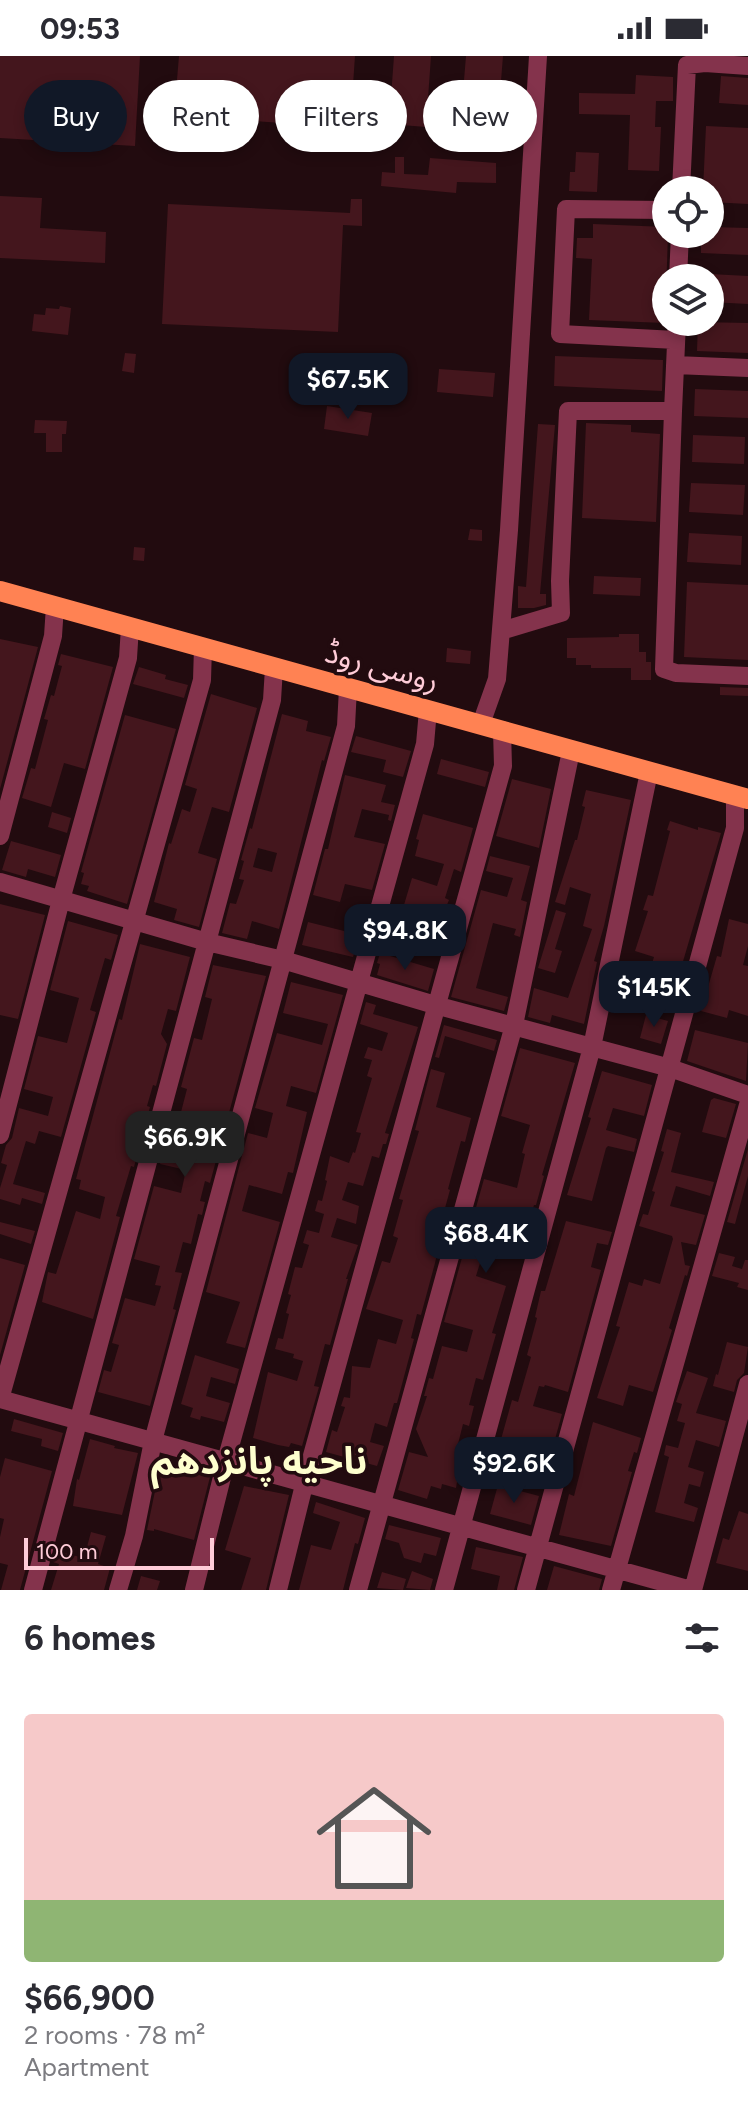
<!DOCTYPE html>
<meta charset="utf-8">
<style>
body{margin:0;font-family:Figtree,"Noto Sans Arabic",sans-serif;background:#f2f2f3;color:#2b2b33;height:100vh;display:flex;flex-direction:column;font-size:30px;white-space:nowrap}
*{box-sizing:border-box;margin:0}
p{font-size:26px;color:#7c7c81}
.icon{flex:none;width:44px;height:44px;fill:none;stroke:currentColor;stroke-width:2;stroke-linecap:round;stroke-linejoin:round}
.map{position:relative;height:1534px;overflow:hidden}
.side{display:flex;flex-direction:column;background:#fff;flex:1}
.side>*{flex:none}
.hud{position:absolute;left:24px;top:24px;width:700px;height:72px;display:flex;gap:16px}
.fabs{position:absolute;left:652px;top:120px;display:grid;gap:16px}
.fabs a{display:grid;place-items:center;width:72px;height:72px;border-radius:50%;background:#fff;box-shadow:0 4px 12px #0003;font-size:40px}
.scale{position:absolute;left:24px;bottom:20px;width:190px;box-sizing:border-box;padding-left:8px;border:4px solid #ffccd8;border-top:0;font-size:22px;line-height:28px;white-space:nowrap;color:#ffccd8;-webkit-text-stroke:6px #220b0f;paint-order:stroke}
.price{position:absolute;translate:-50% -68px;padding:0 18px;border-radius:16px;background:#111827;color:#fff;font-size:26px;line-height:52px;filter:drop-shadow(0 2px 4px #0008)}
.price::after{content:'';position:absolute;left:50%;top:48px;width:24px;height:18px;margin-left:-12px;background:inherit;clip-path:polygon(0 0,100% 0,50% 100%)}
.price.on{background:#222;color:#fff}
ul{padding:0;list-style:none}
li{display:grid;align-content:center;gap:16px;height:424px;padding:0 24px}
li+li{border-top:2px solid #e1e1e2}
li span{display:grid;place-items:center;height:248px;border-radius:8px;color:#555}
li>.icon{margin-inline-start:auto}
span .icon{width:144px;height:144px;fill:#fffc;stroke-width:1}
li b{font-size:34px}
h2{display:flex;justify-content:space-between;align-items:center;height:96px;padding:0 24px;font-size:34px}
.chip{padding:0 28px;border-radius:36px;background:#fff;box-shadow:0 4px 12px #0003;font-size:28px;line-height:72px}
.chip.on{background:#111827;color:#fff}
.status{display:flex;justify-content:space-between;align-items:center;height:56px;padding:0 40px;background:#fff;direction:ltr}
.status svg{height:22px;fill:currentColor}
.map>svg:first-child{display:block}
.building{fill:#44161d;fill-rule:evenodd}
.lines{fill:none;stroke-linecap:round;stroke-linejoin:round}
.minor{stroke:#84334c;stroke-width:18}
.major{stroke:#ff8253;stroke-width:20}
.labels{text-anchor:middle;dominant-baseline:central;stroke-width:7;stroke-linejoin:round;paint-order:stroke}
.street-label{font-size:30px;fill:#ffccd8;stroke:#220b0f}
.district-label{font-size:38px;font-weight:bold;fill:#feffce;stroke:#220b0f}
</style>
<div class="status"><b>09:53</b><svg viewBox="0 0 49 12"><path d="M0 12V9h3v3zM5 12V6h3v6zM10 12V3h3v9zM15 12V0h3v12zM26 1h20v11H26zM47 4h2v5h-2z"/></svg></div>
<div class="map">
<svg width="748" height="1534" viewBox="0 0 748 1534">
<rect width="100%" height="100%" fill="#220b0f"/>
<path class="building" d="M0 0H140L135 90 0 82Z
M179 0H355L350 72 174 59Z
M394 0H431L426 71 389 68Z
M466 0H503L497 75 460 72Z
M636 19 673 21V45H656L655 71H661L659 115 628 114 630 59 579 58V37L635 38Z
M721 20 748 22V49L719 47Z
M706 70 748 72V148L710 146V134H703Z
M576 96 599 97 597 136 569 135 570 116H575Z
M395 101H404V118L428 119 430 102 496 107V127L457 126 456 137 381 130 382 116 395 117Z
M0 140 42 142 40 172 106 176 105 207 0 202Z
M351 143H362V170L343 169 338 276 162 268 168 148 350 157Z
M593 168 666 171 668 178 665 267 589 264 592 203 576 202 577 182H593Z
M710 171 748 172V199L701 197V178H710Z
M710 218 748 220V248L710 246Z
M60 250 71 252 68 279 32 275 34 258 45 259 46 252 59 253Z
M698 266 748 267V297L697 295Z
M125 297 136 298 134 317 122 315Z
M555 300 663 304 662 335 554 330Z
M439 313 495 317 493 341 437 336Z
M695 333 748 335V362L694 360Z
M327 350 372 357 368 380 324 373Z
M35 364 67 365 66 378H62V396H46V377H34Z
M586 367 631 369V376L660 378 656 466 582 462Z
M538 368 555 369 540 538H546V549L534 552H518V530L526 531Z
M693 379 745 381 744 408 692 406Z
M691 427 745 429 743 459 689 456Z
M470 473 482 474V485L468 484Z
M689 477 742 480 741 509 687 506Z
M134 491 145 492 144 505 133 504Z
M594 520 641 522 640 540 593 538Z
M687 526 748 529V604L684 601Z
M619 578H639V596H646V606H651V624H631V612H591V609H576V602H567V582L619 581Z
M0 583 38 591 0 733Z
M447 592 471 595 470 608 446 606Z
M61 598 113 611 85 713 64 707 51 751 22 742 31 712 35 713 48 664 44 663 51 639 54 640 62 610 58 609Z
M139 611 166 619 165 623 188 629 184 642 133 628Z
M720 631 748 632V640L720 639Z
M211 638 257 652 229 756 212 751 198 797 217 803 199 871 174 864 177 853 154 846 169 787 171 788 182 753 190 756 197 733 185 729Z
M282 658 308 665 306 675 331 681 324 705 322 704 279 873 252 865 247 883 222 877 230 847 236 848 244 824 239 823 244 805 241 804 250 772 252 773ZM258 792 277 797 272 816 253 811Z
M125 659 176 673 127 848 87 835 89 830 81 828 84 817 81 816Z
M356 680 411 695 403 721 383 716 386 704 351 696Z
M441 703 489 716 485 731 437 718Z
M345 719 386 729 381 746 395 749 391 765 388 764 389 759 362 753 354 781 385 788 372 834 345 828 340 846 313 839 325 793H328Z
M512 723 551 733 539 792 496 780Z
M586 734 631 744 604 870 594 905 597 906 584 968 552 959 550 967 528 961 534 932 568 942 592 873 583 870 591 838 570 831 565 849 555 846 575 784H577L585 751 582 750Z
M52 756 71 762 67 777 48 771Z
M423 758 473 772 461 816 454 813 445 842 449 844 438 870 401 859 412 822 437 830 444 808 415 800 419 784 416 783Z
M670 765 698 774V771L721 777 676 929 679 930 675 945 627 929 631 915 648 920 654 901 635 895 648 855 643 854 648 839 653 840 670 775 667 774Z
M11 785 61 799 55 821 28 813 26 821 2 814Z
M490 800 530 810 521 844 527 846 520 881 514 879 516 873 493 867 476 932 508 941 504 955 451 941 481 834 507 841 513 822 486 815Z
M0 848 45 859 18 963 0 959Z
M556 854 566 857 555 893 562 895 555 917 538 912Z
M729 863 748 868V890L743 909 748 910V960L729 954 727 962 701 955 717 900 721 901Z
M68 865 118 879 111 904 105 902 90 954 96 956 61 1081 39 1075 35 1088 26 1085 13 1128 45 1137 42 1148 22 1142 20 1149 0 1143V1132L7 1109 1 1107 6 1089 12 1082 19 1052 48 1060 53 1041 24 1033 38 980 67 987 79 942 50 934Z
M308 866 360 879 353 901 302 889Z
M140 888 190 901 176 955 168 953 161 978 167 988 156 1030 153 1029 147 1050 150 1051 134 1111 131 1110 116 1160 120 1161 93 1263 42 1246 48 1216 56 1218 76 1155 100 1163 105 1141 79 1133 81 1124 76 1123 119 963 122 964Z
M380 897 434 913 428 935 377 919 380 908 377 907Z
M213 909 266 920 210 1127 205 1125 200 1145 205 1146 202 1159 198 1158 191 1188 183 1186 175 1216 182 1217 173 1253 176 1254 150 1350 98 1336 104 1314 111 1316 119 1289 112 1287 125 1242 155 1250 161 1230 155 1229 160 1210 134 1203 154 1130 181 1137 186 1114 160 1108 164 1094 167 1095 176 1058 180 1060 187 1033 181 1031 194 982 202 984 212 943 205 941Z
M291 926 343 939 316 1037 291 1030 286 1050 307 1056 293 1117 288 1116 282 1138 249 1129 242 1155 280 1166 245 1292 226 1287 240 1246 206 1236 248 1077 267 1082 273 1057 255 1052 277 977 322 989 328 968 283 957Z
M366 946 376 949 373 958 418 971 385 1077 389 1078 386 1088H383L379 1102 372 1100 363 1130 348 1126 342 1144 359 1150 356 1168 337 1162 331 1181 358 1189 346 1223H348L330 1289 325 1288 314 1330 319 1331 302 1390 291 1387 289 1391 278 1389 253 1382 268 1316 297 1325 303 1305 293 1302 294 1298 275 1293 278 1282 283 1283 289 1258 286 1257 291 1239 288 1238 295 1211 302 1212 309 1189 303 1187 307 1174 319 1177 324 1158 315 1155 318 1144 322 1145 327 1125 325 1124 330 1100 349 1107 353 1096 355 1097 361 1077 356 1076 372 1022 367 1020 372 1004 364 1002 368 991 382 995 388 977 360 968Z
M646 959 668 965 661 988 640 982Z
M444 969 497 984 494 995 445 980 439 1002 435 1001Z
M695 974 748 987 746 1025 687 1005Z
M520 992 575 1007 542 1119 544 1120 536 1149H534L524 1182 496 1174 494 1180 489 1178 476 1220 506 1230 492 1277 496 1278 483 1324 476 1322 469 1349 474 1350 469 1370 463 1368 458 1388 463 1390 456 1432 442 1428 441 1433 431 1430 427 1443 398 1434 409 1396 428 1401 416 1373 427 1340H424L429 1322 433 1323 442 1290 467 1296 473 1274 444 1266 484 1123 517 1132 525 1098 522 1097 530 1069 501 1060Z
M431 1013 445 1017 436 1051 471 1062 465 1086 461 1085 448 1133 450 1134 440 1170 443 1171 435 1207 421 1259 417 1258 411 1282 414 1283 397 1347H394L387 1371 375 1367 370 1386 384 1390 377 1410 326 1396 332 1374 337 1376 345 1351 341 1350 344 1341 350 1342 352 1310 370 1312 378 1283 396 1288 403 1264 366 1253 382 1205 390 1207 398 1182 393 1180 403 1144 399 1143 419 1075 415 1074Z
M602 1015 652 1029 644 1060 613 1052 606 1074 637 1083 634 1096 608 1090 606 1092 592 1145 567 1139 591 1062 588 1061Z
M714 1042 736 1048 726 1082 702 1076 711 1044Z
M667 1073 681 1077 671 1116 714 1126 710 1140 676 1130 670 1150 705 1159 696 1189 681 1186 685 1209 690 1210 687 1220 685 1219 669 1272 672 1274 653 1336 629 1329 623 1350 597 1342 616 1283 620 1271 616 1270 629 1226 642 1230 644 1223 660 1228 673 1183 672 1180 639 1170 643 1158 648 1159 655 1136 652 1135 664 1096 661 1095Z
M748 1093V1120L735 1168 727 1166Z
M566 1165 612 1176 608 1189 597 1187 591 1211 601 1214 568 1336 545 1329 544 1331 539 1330 533 1350 562 1358 545 1419 521 1414 520 1416 498 1409 502 1396 498 1394 512 1344 518 1346 531 1301 527 1299 537 1262 535 1261 541 1235H545Z
M0 1166 35 1175 31 1188 0 1178Z
M719 1197 735 1201 732 1210 742 1213 745 1204H748V1234L737 1231 739 1227 712 1220Z
M0 1202 25 1209 0 1299Z
M727 1286 748 1291 744 1317 737 1324 734 1336 713 1330 716 1318 718 1319Z
M195 1299 239 1313 235 1328 211 1321 206 1340 230 1347 224 1366 201 1360 200 1364 190 1361 193 1352 181 1348Z
M687 1315 708 1322 696 1357 726 1365 719 1391 696 1384 688 1411 704 1416 700 1431 689 1428 684 1447 698 1452 694 1466 655 1456 669 1401 664 1399 666 1389 678 1392 685 1367 677 1365 682 1348 676 1346Z
M14 1363 63 1377 58 1395 41 1390 42 1383 11 1375Z
M593 1366 641 1382 637 1397 634 1396 628 1415 632 1416 611 1490 559 1479 569 1438 574 1440Z
M90 1383 115 1390 114 1392 138 1397 122 1459 73 1450 77 1423 79 1424Z
M5 1402 52 1415 20 1534H1L8 1509 0 1507V1481L4 1463 0 1462V1421Z
M161 1406 210 1421 194 1484 154 1473V1475L147 1474Z
M498 1429 539 1440 531 1469 490 1458Z
M244 1430 289 1439 266 1534H241L251 1502 225 1494Z
M316 1446 365 1462 358 1488 355 1487 343 1534H299L311 1489 331 1494 340 1466 313 1457Z
M739 1455 748 1458V1515L716 1507 723 1482 729 1484Z
M389 1469 441 1482 436 1500 424 1497 421 1507 404 1502 399 1487 385 1483Z
M91 1476 106 1480 98 1508 110 1512 104 1534H51L59 1508 53 1506 56 1495 84 1502Z
M476 1491 523 1501 514 1534H497L500 1520 471 1513Z
M554 1510 602 1523 599 1534H547Z
M412 1515 433 1523 430 1534 406 1532Z
M382 1516 406 1523 403 1534 377 1532Z
M141 1520 160 1525 157 1534H137Z"/>
<g class="lines">
<path class="minor" d="M681 134 687 9 705 7 748 10
M666 154 566 153 560 278 676 284
M678 222 680 178
M675 309 748 312
M673 355 664 613 676 617 748 620
M501 575 561 557 560 525 568 355H673L677 266
M481 668 497 623 509 474 538 0
M0 780 53 580 55 550
M0 826 207 886 283 904 435 949 670 1012 748 1039
M0 1079 61 844 128 602 130 571
M0 1343 202 624 203 591
M0 1343 691 1534
M33 1534 272 644 274 612
M118 1534 134 1480 153 1385 346 670 348 632
M194 1534 226 1405 425 688 428 654
M278 1534 305 1425 503 710 502 674
M358 1534 514 969 571 695
M444 1534 592 991 649 716
M526 1534 735 772V740
M611 1534 748 1049
M693 1534 748 1328"/>
<path class="major" d="M0 535 748 743"/>
</g>
<g class="labels">
<g class="street-label">
<text transform="translate(382 610) rotate(15)">روسی روڈ</text>
</g>
<g class="district-label">
<text x="259" y="1405">ناحیه پانزدهم</text>
</g>
</g>
</svg>
<div class="fabs">
<a><svg class="icon" aria-label="locate" viewBox="0 0 24 24"><circle cx="12" cy="12" r="6"/><path d="M12 2v4M12 18v4M2 12h4M18 12h4"/></svg></a>
<a><svg class="icon" aria-label="layers" viewBox="0 0 24 24"><path d="M12 4l9 5-9 5-9-5zM3 14l9 5 9-5"/></svg></a>
</div>
<div class="scale">100 m</div>
<b class="price" style="left:348px;top:365px">$67.5K</b>
<b class="price" style="left:405px;top:916px">$94.8K</b>
<b class="price" style="left:654px;top:973px">$145K</b>
<b class="price on" style="left:185px;top:1123px">$66.9K</b>
<b class="price" style="left:486px;top:1219px">$68.4K</b>
<b class="price" style="left:514px;top:1449px">$92.6K</b>
<div class="hud">
<a class="chip on">Buy</a>
<a class="chip">Rent</a>
<a class="chip">Filters</a>
<a class="chip">New</a>
</div>
</div>
<section class="side">
<h2>6 homes<svg class="icon" aria-label="filters" viewBox="0 0 24 24"><path d="M4 7h16M4 17h16"/><circle cx="9" cy="7" r="2"/><circle cx="15" cy="17" r="2"/></svg></h2>
<ul>
<li><span style="background:linear-gradient(#f6c9c9 75%,#8fb573 0)"><svg class="icon" aria-label="home" viewBox="0 0 24 24"><path d="M3 11l9-7 9 7M6 9v11h12V9"/></svg></span><div><b>$66,900</b><p>2 rooms · 78 m²</p><p>Apartment</p></div></li>
</ul>
</section>
